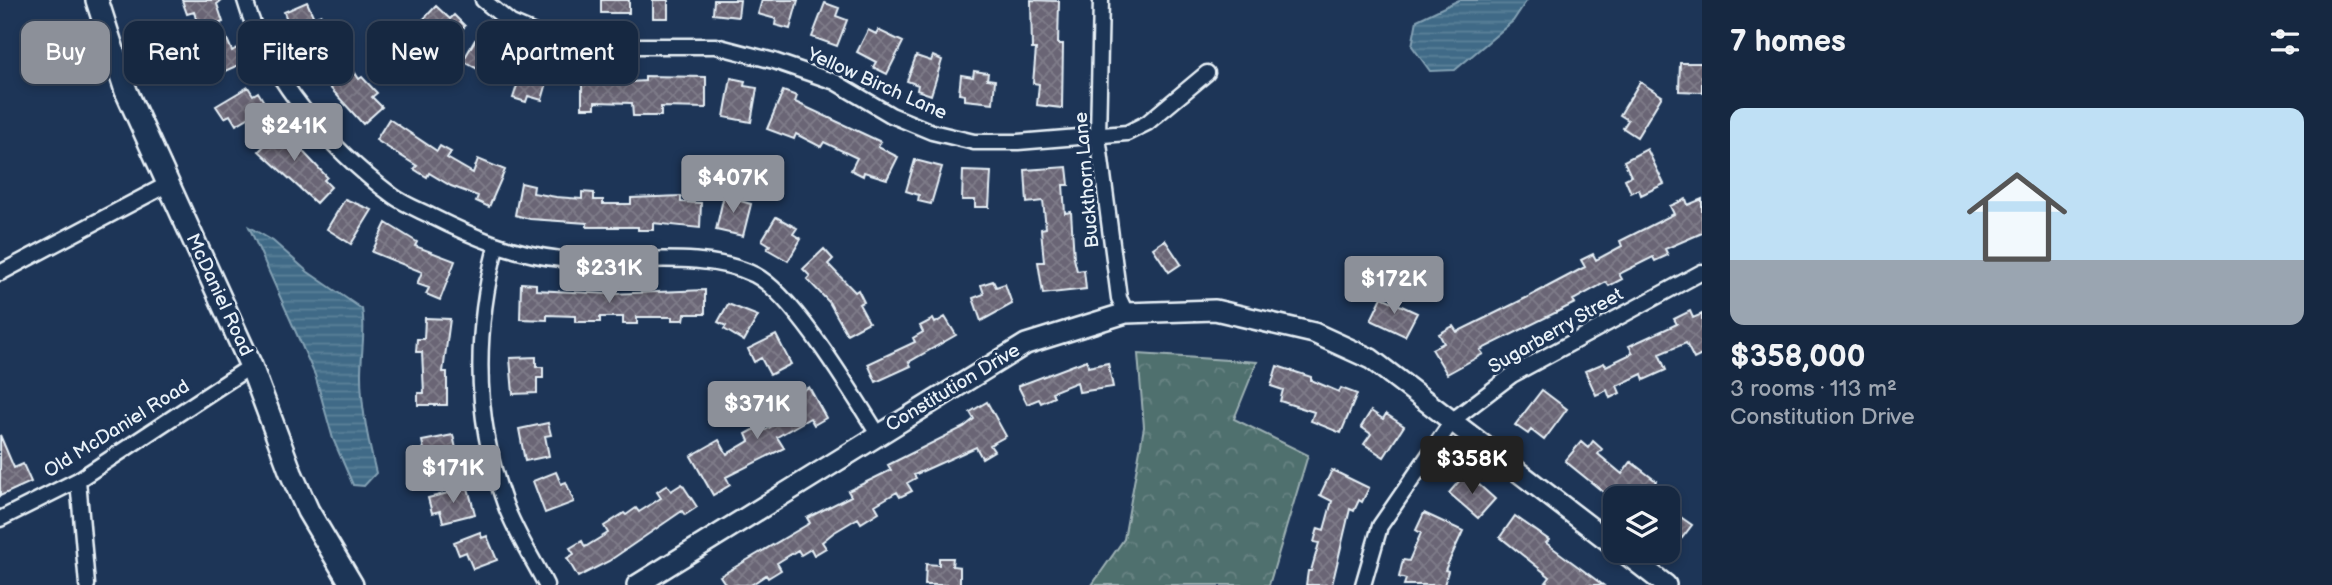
<!DOCTYPE html>
<meta charset="utf-8">
<style>
body{margin:0;font-family:"Balsamiq Sans",sans-serif;background:#23344c;color:#f1f3f6;height:100vh;display:flex;flex-direction:column;font-size:26px;white-space:nowrap}
*{box-sizing:border-box;margin:0}
p{font-size:23px;color:#9ea6b1}
.icon{flex:none;width:38px;height:38px;fill:none;stroke:currentColor;stroke-width:2;stroke-linecap:round;stroke-linejoin:round}
.map{position:relative;flex:1;overflow:hidden}
.details{display:flex;flex-direction:column;background:#162841;width:630px}
.details>*{flex:none}
.hud{position:absolute;left:21px;top:21px;width:665px;height:63px;display:flex;gap:14px}
.fabs{position:absolute;left:1603px;top:486px;display:grid;gap:14px}
.fabs a{display:grid;place-items:center;width:77px;height:77px;border-radius:14px;background:#162841;box-shadow:0 4px 10px #0003,0 0 0 2px #35445a;font-size:35px}
.price{position:absolute;translate:-50% -60px;padding:0 16px;border-radius:7px;background:#8c9099;color:#fff;font-size:23px;line-height:46px;filter:drop-shadow(0 2px 4px #0008)}
.price::after{content:'';position:absolute;left:50%;top:42px;width:21px;height:16px;margin-left:-10px;background:inherit;clip-path:polygon(0 0,100% 0,50% 100%)}
.price.selected{background:#222;color:#fff}
ul{padding:0;list-style:none}
li{display:grid;align-content:center;gap:14px;height:371px;padding:0 28px}
li+li{border-top:2px solid #35445a}
li span{display:grid;place-items:center;height:217px;border-radius:14px;color:#555}
li>.icon{margin-inline-start:auto}
span .icon{width:126px;height:126px;fill:#fffc;stroke-width:1}
li b{font-size:30px}
h2{display:flex;justify-content:space-between;align-items:center;height:84px;padding:0 28px;font-size:30px}
.tag{padding:0 24px;border-radius:14px;background:#162841;box-shadow:0 4px 10px #0003,0 0 0 2px #35445a;font-size:24px;line-height:63px}
.tag.selected{background:#8c9099;color:#fff}
main{display:flex;flex:1;min-height:0}
.map>svg:first-child{display:block}
.forest{fill:url(#forest-crowns);stroke:#9cb0b3;stroke-width:2}
.water{fill:url(#water-rules);stroke:#83a1b4;stroke-width:2}
.building{fill:url(#building-cross-hatch);stroke:#e8f1f8;stroke-width:2}
.lines{fill:none;stroke-linecap:round;stroke-linejoin:round}
.minor-casing{stroke:#e8f1f8;stroke-width:19}
.tertiary-casing{stroke:#e8f1f8;stroke-width:24}
.secondary-casing{stroke:#e8f1f8;stroke-width:26}
.minor{stroke:#1d3557;stroke-width:14}
.tertiary{stroke:#1d3557;stroke-width:19}
.secondary{stroke:#1d3557;stroke-width:21}
.labels{text-anchor:middle;dominant-baseline:central;stroke-width:6;stroke-linejoin:round;paint-order:stroke}
.street-label{font-size:19px;fill:#e8f1f8;stroke:#1d3557}
</style>
<main>
<div class="map">
<svg width="1702" height="585" viewBox="0 0 1702 585">
<defs>
<pattern id="forest-crowns" width="20" height="18" patternUnits="userSpaceOnUse" patternTransform="scale(1.75)"><rect width="20" height="18" fill="#4f6f6e"/><path d="M2 6a3 3 0 1 1 6 0M12 15a3 3 0 1 1 6 0" fill="none" stroke="#688483"/></pattern>
<pattern id="water-rules" width="6" height="5" patternUnits="userSpaceOnUse" patternTransform="scale(1.75)"><rect width="6" height="5" fill="#406b87"/><path d="M0 2.5h6" fill="none" stroke="#5c8199"/></pattern>
<pattern id="building-cross-hatch" width="8" height="8" patternUnits="userSpaceOnUse" patternTransform="scale(1.75)"><rect width="8" height="8" fill="#6a6575"/><path d="M0 0l8 8M0 8l8-8" fill="none" stroke="#7f7c89"/></pattern>
</defs>
<rect width="100%" height="100%" fill="#1d3557"/>
<filter id="ink" filterUnits="userSpaceOnUse"><feTurbulence type="fractalNoise" baseFrequency=".0143" numOctaves="2"/><feDisplacementMap in="SourceGraphic" scale="14" xChannelSelector="R" yChannelSelector="G"/><feConvolveMatrix kernelMatrix="1 2 1 2 8 2 1 2 1" color-interpolation-filters="sRGB"/></filter>
<g filter="url(#ink)">
<path class="forest" d="M1138 354 1257 362 1234 419 1308 455 1269 585H1092L1124 539 1144 427Z"/>
<path class="water" d="M1459 0H1527L1513 21 1455 70 1430 71 1412 46 1417 20Z
M249 227 273 241 308 272 362 309C366 331 361 352 361 375 361 408 368 441 376 473L364 486 353 485 333 439 315 375Z"/>
<path class="building" d="M182 0H222L217 4 223 22 220 23 232 51 237 48 243 63 207 79 196 53 205 49 194 12 187 14Z
M601 0H629V13H601Z
M653 0H668V18H653Z
M714 0H740L738 17 713 14Z
M762 0H798L790 29 775 25 776 19 758 14Z
M1031 0 1059 1 1058 44H1063L1062 108 1037 105 1039 84 1033 83 1036 49H1032Z
M307 2 314 18 321 15 327 28 320 31 338 60 344 56 359 79 362 77 377 93 372 97 382 107 363 124 325 82 329 78 325 73 320 76 298 32 293 35 284 12Z
M825 3 839 8 836 16 847 20 837 46 812 37Z
M436 6 450 19 454 15 465 26 445 47 435 38 432 42 422 33 426 29 420 23Z
M868 30 876 34 878 30 903 42 887 74 873 67 876 62 857 52Z
M475 40 492 50 494 45 508 52 494 78 463 61Z
M916 56 931 61 933 56 942 60 931 95 917 90 918 85 907 81Z
M525 61 551 69 542 100 528 96 526 102 513 98Z
M1680 63H1702V92L1679 91Z
M974 71 988 73 987 79 995 80 993 103 965 100V95L959 94 961 75 973 77Z
M591 76 615 77V83L645 81V76L706 77V108L661 107V116H633L632 103 595 102V108H582V80H591Z
M731 78 745 81 744 86 757 88 751 122 724 117Z
M1640 82 1662 96 1637 137 1623 128 1628 120 1620 115Z
M248 87 253 95 258 92 267 107 236 125 230 115 224 118 216 106Z
M783 91 797 96 795 102 881 142 878 147 898 157 887 179 864 172 863 176 851 170 857 158 824 142 821 147 796 134 794 139 767 129Z
M389 119 437 151 440 146 451 152 447 158 473 173 478 159 505 170 489 207 476 201 478 196 451 186 429 173 427 177 420 173 414 169 417 166 376 140Z
M277 124 327 177 324 180 331 187 316 203 259 151 265 145 260 140Z
M1647 149 1664 184 1641 195 1639 189 1631 193 1625 179 1631 176 1624 161Z
M915 160 942 167 931 204 918 201 919 195 906 191Z
M1067 167 1069 185H1063L1065 213 1071 212 1074 258 1077 271 1084 270 1086 289 1043 294 1038 262H1044L1041 229 1046 228 1043 201 1027 203 1025 170Z
M963 171 991 172 989 207H975V200H962Z
M521 183 534 186 533 193 556 197 582 199V192L594 193V200H603V204H631V198L681 196V202L701 203 700 228 653 223V230H638V227H587V223L530 219 515 215Z
M725 190 738 194 737 200 751 204 743 236 716 230Z
M345 199 372 210 351 244 327 229Z
M1686 199 1688 205 1702 199V233L1665 249 1668 255 1655 261 1653 257 1619 274 1622 279 1609 286 1606 282 1573 300 1575 303 1480 350 1483 354 1447 374 1432 349 1444 343 1439 334 1453 326 1457 332 1528 297 1585 267 1581 260 1593 254 1596 260 1622 246 1620 241 1674 214 1670 206Z
M776 217 797 228 793 234 801 239 788 261 767 249 770 245 762 240Z
M386 223 417 242 415 246 455 261 440 300 426 294 429 288 417 284 422 272 372 252Z
M1165 240 1181 264 1169 272 1153 248Z
M824 249 833 259 828 264 855 292 858 290 864 302 859 304 869 322 847 334 829 302 807 279 810 276 803 269Z
M993 281 996 287 1005 284 1012 304 981 321 973 298 984 294 981 285Z
M521 283 536 284V290L610 294 705 290V314H685L684 320H672V317H637V324H623V317H600V322H575V316L547 315V320L520 319Z
M1382 297 1417 313 1405 336 1371 320Z
M728 304 758 316 744 341 724 329 726 326 718 322Z
M1690 311 1693 318 1702 314V355L1694 359 1686 343 1659 354 1666 370 1644 380 1642 374 1617 386 1620 393 1610 398 1607 390 1596 395 1585 371 1604 363 1606 366 1633 353 1629 346 1677 324 1674 319Z
M945 317 956 335 909 362 911 366 876 382 868 364 915 342 913 338 923 332 920 326 933 319 935 323Z
M425 318 450 319 443 372H447V405H418V393H424L422 352H416L417 339H424Z
M776 335 791 364 770 375 761 358 754 362 748 349Z
M536 357V367H543V378H537V393L513 394 510 358Z
M1087 360 1088 367 1108 363 1113 387 1079 392 1077 382 1052 392 1054 397 1041 403 1039 399 1027 404 1018 386Z
M1277 366 1311 377V380L1339 392 1341 388 1357 394 1341 433 1311 421 1314 412 1280 401 1283 390 1271 386Z
M809 387 826 418 814 425 810 418 777 437 784 448 726 477 730 485 713 495 691 456 719 440 727 454 749 441 746 434 757 428 760 433 783 420 777 410 784 406 778 396 793 388 796 394Z
M1542 390 1567 409 1544 440 1531 430 1528 434 1515 425Z
M987 402 1006 436 990 445 994 451 982 458 976 447 914 475 916 478 907 483 912 491 900 497 897 492 875 505 879 512 861 523 858 518 833 533 822 542 826 548 814 555 811 549 801 555 798 550 777 563 781 570 768 578 766 575 751 585H726L720 576 810 523 807 518 851 496 848 491 891 470 888 465 964 427 974 419 970 412Z
M1371 411 1383 419 1386 414 1404 426 1384 457 1364 444 1371 434 1361 427Z
M548 423 551 435 545 436 549 456 525 461 519 429Z
M0 435 14 468 23 464 31 482 0 496Z
M453 435 460 467 436 472 432 453 425 454 422 441Z
M1593 441 1602 449 1598 454 1622 474 1631 462 1656 481 1644 499H1612L1565 461 1581 442 1588 448Z
M1332 470 1369 488 1362 502 1359 500 1354 511 1350 509 1332 585H1306L1308 571H1311L1319 543 1314 542 1318 528 1324 530 1332 501 1320 495Z
M556 472 561 484 566 482 574 502 545 513 533 481Z
M1466 473 1495 499 1478 518 1449 493Z
M682 484 697 507 685 515 682 511 609 561 578 577 567 558 574 554 570 548 582 541 585 547 608 533 604 526 624 513 626 515 636 508 639 512 661 498 657 492 667 485 671 491Z
M468 488 475 514 443 522 440 511 432 513 428 498Z
M1672 511 1692 525 1682 538 1668 527V517Z
M1424 513 1463 531 1445 570 1448 571 1444 585H1404L1406 579 1399 577 1403 560 1409 561 1421 533 1416 530Z
M1515 516 1549 540 1546 543 1603 585H1544L1550 577 1500 537Z
M480 532 482 538 487 536 497 560 473 569 466 552 459 555 454 542Z
M939 558H953L952 566 960 567V585H925L926 564 939 565Z"/>
<g class="lines">
<g class="minor-casing">
<path id="minor" d="M245 0C267 78 330 149 393 196 404 204 419 210 431 216 473 237 513 254 561 259 622 266 699 248 755 275 794 295 853 395 878 434
M483 0 511 23 549 39 588 46H716L774 61 835 82 891 115 932 132 974 142H1018L1127 133 1147 123 1207 73
M1101 0 1098 136 1119 298 1126 313
M496 247C474 333 474 420 505 504 515 532 533 559 546 585
M0 273 168 184
M78 480 87 585
M0 519 78 480 251 366
M1363 585 1380 526 1453 420 1512 375 1702 272"/>
</g>
<g class="tertiary-casing">
<path id="tertiary" d="M1622 551 1666 585
M637 585 1026 344 1126 313 1215 310 1314 333 1371 359 1615 546"/>
</g>
<g class="secondary-casing">
<path id="secondary" d="M97 0 126 91 251 366 291 473 308 511 352 585"/>
</g>
<use href="#minor" class="minor"/>
<use href="#tertiary" class="tertiary"/>
<use href="#secondary" class="secondary"/>
</g>
</g>
<g class="labels">
<g class="street-label">
<text transform="translate(877 84) rotate(24)">Yellow Birch Lane</text>
<text transform="translate(1087 180) rotate(-95)">Buckthorn Lane</text>
<text transform="translate(219 295) rotate(65)">McDaniel Road</text>
<text transform="translate(1556 331) rotate(-30)">Sugarberry Street</text>
<text transform="translate(953 388) rotate(-31)">Constitution Drive</text>
<text transform="translate(117 429) rotate(-32)">Old McDaniel Road</text>
</g>
</g>
</svg>
<div class="fabs">
<a><svg class="icon" aria-label="layers" viewBox="0 0 24 24"><path d="M12 4l9 5-9 5-9-5zM3 14l9 5 9-5"/></svg></a>
</div>
<b class="price" style="left:294px;top:163px">$241K</b>
<b class="price" style="left:733px;top:215px">$407K</b>
<b class="price" style="left:609px;top:305px">$231K</b>
<b class="price" style="left:1394px;top:316px">$172K</b>
<b class="price" style="left:757px;top:441px">$371K</b>
<b class="price selected" style="left:1472px;top:496px">$358K</b>
<b class="price" style="left:453px;top:505px">$171K</b>
<div class="hud">
<a class="tag selected">Buy</a>
<a class="tag">Rent</a>
<a class="tag">Filters</a>
<a class="tag">New</a>
<a class="tag">Apartment</a>
</div>
</div>
<section class="details">
<h2>7 homes<svg class="icon" aria-label="filters" viewBox="0 0 24 24"><path d="M4 7h16M4 17h16"/><circle cx="9" cy="7" r="2"/><circle cx="15" cy="17" r="2"/></svg></h2>
<ul>
<li><span style="background:linear-gradient(#bfe0f5 70%,#9aa5b1 0)"><svg class="icon" aria-label="home" viewBox="0 0 24 24"><path d="M3 11l9-7 9 7M6 9v11h12V9"/></svg></span><div><b>$358,000</b><p>3 rooms · 113 m²</p><p>Constitution Drive</p></div></li>
</ul>
</section>
</main>
